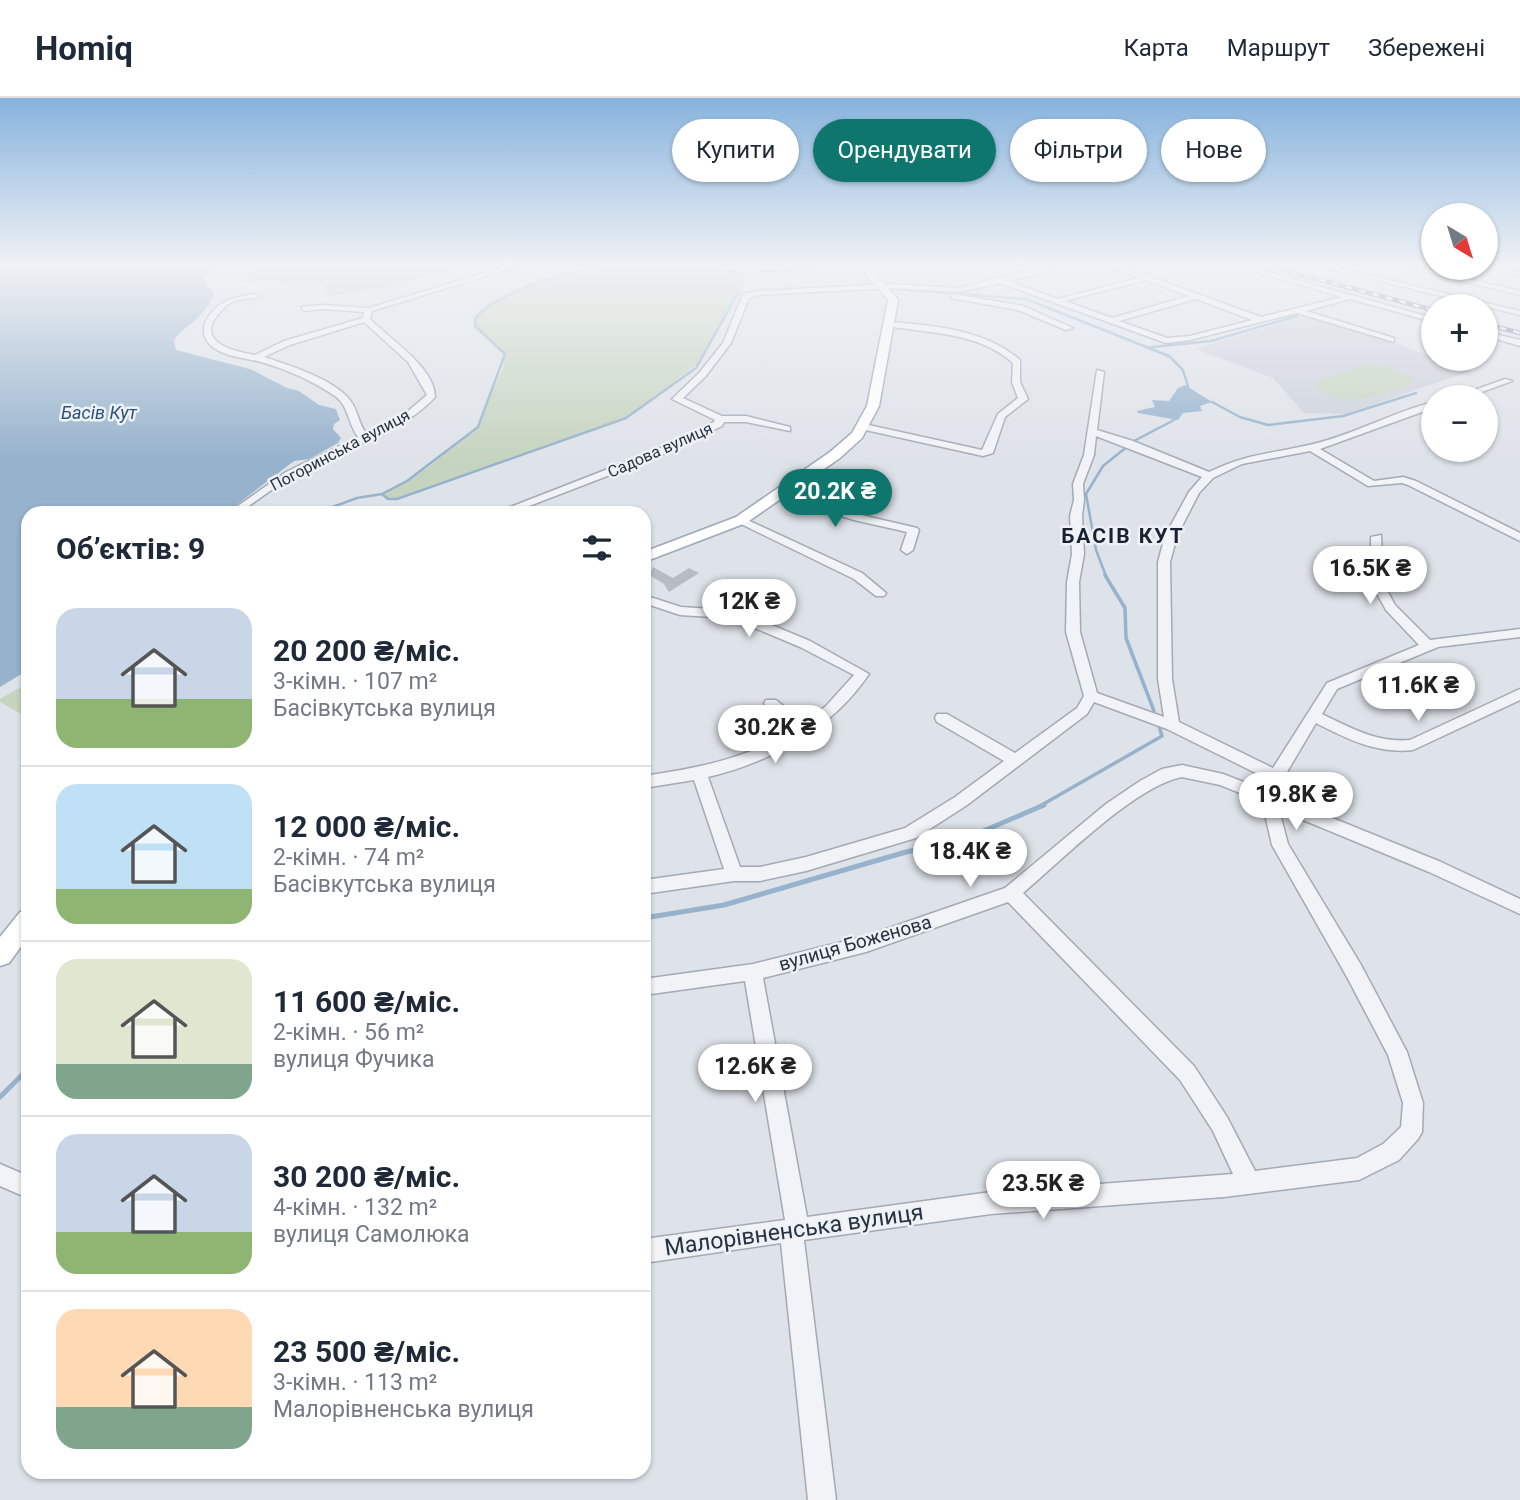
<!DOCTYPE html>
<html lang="uk">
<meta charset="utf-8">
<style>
body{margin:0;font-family:Roboto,sans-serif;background:#f6f6f7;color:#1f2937;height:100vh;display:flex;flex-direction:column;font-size:26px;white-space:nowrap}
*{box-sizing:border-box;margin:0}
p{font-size:23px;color:#747a83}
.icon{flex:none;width:38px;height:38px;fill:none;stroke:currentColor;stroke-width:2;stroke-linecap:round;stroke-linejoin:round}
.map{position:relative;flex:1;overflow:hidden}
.side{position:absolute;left:21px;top:408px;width:630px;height:973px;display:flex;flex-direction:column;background:#fff;border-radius:21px;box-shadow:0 2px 5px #0004}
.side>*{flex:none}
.banner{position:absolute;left:672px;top:21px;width:665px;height:63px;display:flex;gap:14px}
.needle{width:46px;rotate:142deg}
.buttons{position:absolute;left:1421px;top:105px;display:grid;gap:14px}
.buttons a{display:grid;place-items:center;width:77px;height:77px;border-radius:50%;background:#fff;box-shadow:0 2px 5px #0004;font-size:35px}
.price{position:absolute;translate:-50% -60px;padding:0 16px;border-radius:24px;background:#fff;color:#222;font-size:23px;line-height:46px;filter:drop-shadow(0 2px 4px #0008)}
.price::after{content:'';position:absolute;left:50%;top:42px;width:21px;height:16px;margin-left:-10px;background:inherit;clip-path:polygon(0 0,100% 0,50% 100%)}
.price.active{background:#0f766e;color:#fff}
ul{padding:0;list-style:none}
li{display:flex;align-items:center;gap:21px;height:175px;padding:0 35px}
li+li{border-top:2px solid #e0e1e3}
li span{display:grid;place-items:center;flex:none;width:196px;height:140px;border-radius:21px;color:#555}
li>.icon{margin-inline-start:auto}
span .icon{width:84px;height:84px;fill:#fffc;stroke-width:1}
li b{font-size:30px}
h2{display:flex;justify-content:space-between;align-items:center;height:84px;padding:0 35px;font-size:30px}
.pill{padding:0 24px;border-radius:32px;background:#fff;box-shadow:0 2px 5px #0004;font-size:24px;line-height:63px}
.pill.active{background:#0f766e;color:#fff}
header{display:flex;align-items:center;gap:42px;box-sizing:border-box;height:98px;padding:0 35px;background:#fff;border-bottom:2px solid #e0e1e3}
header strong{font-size:33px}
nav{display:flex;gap:38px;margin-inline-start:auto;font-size:24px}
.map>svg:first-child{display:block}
.built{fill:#ccd2db}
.green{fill:#c5d4bf}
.water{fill:#96b2cc}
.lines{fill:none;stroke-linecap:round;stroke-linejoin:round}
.stream-far2{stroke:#96b2cc;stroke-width:2.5}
.stream-far1{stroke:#96b2cc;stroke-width:3.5}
.stream{stroke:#96b2cc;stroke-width:5}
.building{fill:#b5bcc6}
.minor-casing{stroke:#a3aab3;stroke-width:3}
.major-casing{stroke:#9ca8b6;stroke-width:3}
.minor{fill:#f1f3f7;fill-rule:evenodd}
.major{fill:#fff;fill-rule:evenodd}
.rail-casing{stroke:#768394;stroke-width:4.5}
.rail{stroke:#eef2f6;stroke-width:2.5;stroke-dasharray:7;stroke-linecap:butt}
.labels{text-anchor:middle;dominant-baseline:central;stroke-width:5;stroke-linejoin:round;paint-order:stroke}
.far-street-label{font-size:16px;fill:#263141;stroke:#eef2f6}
.far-water-label{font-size:18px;font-style:italic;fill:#2d5278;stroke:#eef2f6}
.street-label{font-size:19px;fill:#263141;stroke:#eef2f6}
.far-district-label{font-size:21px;font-weight:bold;letter-spacing:2px;fill:#182232;stroke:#eef2f6}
.near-street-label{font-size:23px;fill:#263141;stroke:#eef2f6}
</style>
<header>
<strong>Homiq</strong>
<nav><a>Карта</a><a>Маршрут</a><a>Збережені</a></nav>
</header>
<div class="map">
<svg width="1520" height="1402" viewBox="0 0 1520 1402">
<rect width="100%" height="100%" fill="#dee3e9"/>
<path class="built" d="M1306 217 1390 244 1471 273 1345 316 1304 315 1273 280 1195 251Z"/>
<path class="green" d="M265 167H468L392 189 328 199 324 187 242 183V177Z
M594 167H690L750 172 740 195 729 210 700 264 633 315 616 325 397 401H388L382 396 426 371 478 329 483 319 487 301 503 271 505 256 475 228C475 222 475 217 480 212 496 194 575 176 601 171Z
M1367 267 1392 270 1413 281 1411 286C1375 299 1355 309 1319 293L1315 286 1321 281Z
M28 585V620L0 604V601Z"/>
<path class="water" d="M0 167H214L204 181 206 187 214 194C206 220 188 224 174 242L176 252 250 271 287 290 299 293 319 307 336 311 340 322 334 326 333 331 341 340 338 345 309 361 294 363 226 415H28V572L0 589Z
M1185 287 1212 304 1200 308 1202 313 1183 315 1178 322 1138 315 1137 313 1155 309 1152 302 1169 303 1178 290Z"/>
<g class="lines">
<path class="stream-far2" d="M897 191 1026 201 1169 258 1183 272 1190 295
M1152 249 1211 243 1297 218
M1212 304 1240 319 1268 327 1343 318 1416 295
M1134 343 1174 322 1177 317
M382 396 388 401H397L626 320 696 270 737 197
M316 415 357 400 382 396 407 383 478 329 505 256 475 228V220C502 191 571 172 610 169 624 168 639 170 653 170
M1106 478 1096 452 1086 396 1103 368 1128 348"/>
<path class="stream-far1" d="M1105 477 1125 510 1126 540 1154 613
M1040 708 1162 638 1159 628"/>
<path class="stream" d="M644 820 724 807 906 754 967 740 1044 707
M0 999 28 971"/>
</g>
<path class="building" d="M653 469 673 480 689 470 699 475 669 494 664 486 649 477Z"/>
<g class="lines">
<g class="minor-casing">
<path id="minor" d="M511 167H522L372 213 370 221C389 241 435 269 435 299 405 332 357 346 318 365 290 379 264 396 240 415H228L286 374 358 339C348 326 349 308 335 298 313 283 286 271 261 264 246 260 227 259 214 250 202 241 201 229 209 218 222 200 236 199 256 196L260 198C252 202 241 200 232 204 227 206 220 214 216 219 197 246 237 254 255 257L284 243 363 220 364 214 323 211 304 213 301 209 323 207 369 210ZM364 224 408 264 427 297 407 314 366 335C358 325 358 311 349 301 333 281 289 267 264 259L290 247Z
M686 167 742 170 858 167 742 174Z
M1049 167H1059L1036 177 1008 183 1058 201 1139 180 1117 172 1120 168 1261 219 1342 199 1232 167H1243L1433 220V224L1350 201 1306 213 1394 240V244L1297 215 1190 242 1166 245 1000 185 959 194 890 190 759 197 749 200 731 245 705 279 683 300 722 318H746L790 329V333L746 324H724L722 328 662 357 511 415H495L654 353 714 324 715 322 672 301 699 275 723 245 743 196 759 193 890 186 959 190ZM1146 182 1189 198 1112 220 1065 203ZM1196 201 1252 222 1190 238 1167 240 1119 223Z
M1314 167H1326L1520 213V217Z
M1396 167H1408L1520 193V197Z
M1486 167 1520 174V178L1484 170Z
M954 196 1023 208 1073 230 1066 232 1018 212 951 200Z
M889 224C933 227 986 232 1020 262V284L1028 301 1005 319 993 355 983 358 861 331 859 329 864 326 982 352 998 316 1018 300 1012 284 1013 265C979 234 929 235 886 228Z
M1486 234 1520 242V248L1486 238Z
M1097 272 1104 274 1097 332 1133 343 1209 374C1247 356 1269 356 1309 347 1351 338 1391 315 1433 304V310L1320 351 1374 383 1403 379 1416 383 1520 435V443L1408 387 1402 385 1368 388 1310 353 1242 366 1213 380 1199 395 1177 438 1170 464 1172 581 1179 624 1273 670 1327 585 1419 547 1386 512 1371 485V439L1381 437 1383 485 1395 507 1430 542 1520 531V539L1438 549 1337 591 1322 616C1351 630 1377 645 1410 642L1520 591V602L1413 652C1377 656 1347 641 1316 625L1284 679 1278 698 1441 764 1520 801V816L1429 774 1279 712 1288 746 1361 867 1407 954 1423 1005 1422 1034 1418 1041 1399 1062 1359 1082 1224 1099 991 1116 804 1142 836 1402H808L781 1145 644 1165V1141L785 1122 745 883 644 897V881L753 866 866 838 1005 790 1106 706 1140 683 1162 671 1182 667 1223 676 1264 692 1268 681 1167 631 1094 604 1087 616 967 707 916 740 806 773 760 783H734L644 796V782L724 771 694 682 644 690V678C698 670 746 661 793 632L766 608 764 605 766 602H776L804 625 826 608 854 577 800 549 745 526 728 520 680 517 644 505V497L681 509 729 512 755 520 810 543 869 576C832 631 771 664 708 679L740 769H760L806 759 905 730 955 699 1004 663 937 624 935 620 937 616H947L1015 655 1077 610 1084 598 1066 534 1067 484 1072 456 1070 418 1074 402 1073 386 1084 357ZM1096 338 1202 379 1189 394 1165 438 1158 464V581L1164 619 1097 595 1080 534 1079 484 1084 456 1082 418 1084 402 1083 386 1094 357ZM1182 679 1220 687 1262 704 1272 747 1347 879 1388 957 1403 1005 1401 1029 1383 1046 1357 1060 1255 1073 1227 1019 1194 968 1023 795C1061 763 1135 688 1182 679ZM1008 804 1180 982 1213 1033 1233 1076 991 1094 807 1119 763 880 866 854Z
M1505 281 1512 283 1468 299H1455Z
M781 393 861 417 917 430 919 432 913 452 907 456 901 452 907 434 854 422 777 398 776 396Z
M741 419 862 475 886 495 884 498H876L854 481 737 424 735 422Z
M0 1066 28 1078V1100L0 1088Z"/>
</g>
<g class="major-casing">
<path id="major" d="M858 167H868L898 202 879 308 862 340 840 360 746 425 644 464V454L736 419 830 354 852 335 867 308 888 202Z
M28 811V839L9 865 0 868V839L20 814Z"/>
</g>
<use href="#minor" class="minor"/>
<use href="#major" class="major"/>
<g class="rail-casing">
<path id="rail" d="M1264 167 1433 212
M1486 226 1520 235"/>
</g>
<use href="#rail" class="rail"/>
</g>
<linearGradient id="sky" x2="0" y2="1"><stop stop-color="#87b3dd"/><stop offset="0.46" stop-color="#f0f2f5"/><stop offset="1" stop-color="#f0f2f5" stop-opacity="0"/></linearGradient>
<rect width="1520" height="363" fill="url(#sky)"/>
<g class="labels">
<g class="far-street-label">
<text transform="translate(340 352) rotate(-28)">Погоринська вулиця</text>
<text transform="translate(660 352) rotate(-24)">Садова вулиця</text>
</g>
<g class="far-water-label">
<text x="99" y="314">Басів Кут</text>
</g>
<g class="street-label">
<text transform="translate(855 845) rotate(-16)">вулиця Боженова</text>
</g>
<g class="far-district-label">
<text x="1123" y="438">БАСІВ КУТ</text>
</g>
<g class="near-street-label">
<text transform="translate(794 1132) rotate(-8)">Малорівненська вулиця</text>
</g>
</g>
</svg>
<div class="buttons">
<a><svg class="needle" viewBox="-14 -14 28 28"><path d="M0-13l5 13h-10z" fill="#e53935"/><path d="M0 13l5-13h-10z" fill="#747a83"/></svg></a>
<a>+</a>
<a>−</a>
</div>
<b class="price active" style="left:835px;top:431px">20.2K ₴</b>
<b class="price" style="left:1370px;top:508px">16.5K ₴</b>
<b class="price" style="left:749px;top:541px">12K ₴</b>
<b class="price" style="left:1418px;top:625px">11.6K ₴</b>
<b class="price" style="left:775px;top:667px">30.2K ₴</b>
<b class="price" style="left:1296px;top:734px">19.8K ₴</b>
<b class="price" style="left:970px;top:791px">18.4K ₴</b>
<b class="price" style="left:755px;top:1006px">12.6K ₴</b>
<b class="price" style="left:1043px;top:1123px">23.5K ₴</b>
<div class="banner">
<a class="pill">Купити</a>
<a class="pill active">Орендувати</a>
<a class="pill">Фільтри</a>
<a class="pill">Нове</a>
</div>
<section class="side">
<h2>Об’єктів: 9<svg class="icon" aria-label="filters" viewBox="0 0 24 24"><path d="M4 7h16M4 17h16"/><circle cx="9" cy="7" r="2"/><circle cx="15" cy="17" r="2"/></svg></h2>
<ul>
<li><span style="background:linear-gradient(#c9d6e8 65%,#8fb573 0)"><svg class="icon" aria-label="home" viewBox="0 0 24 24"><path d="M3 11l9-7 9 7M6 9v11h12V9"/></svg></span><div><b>20 200 ₴/міс.</b><p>3-кімн. · 107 m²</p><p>Басівкутська вулиця</p></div></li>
<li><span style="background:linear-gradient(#bfe0f5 75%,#8fb573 0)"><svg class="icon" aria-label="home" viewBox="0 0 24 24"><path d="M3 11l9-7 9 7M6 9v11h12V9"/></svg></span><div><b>12 000 ₴/міс.</b><p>2-кімн. · 74 m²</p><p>Басівкутська вулиця</p></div></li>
<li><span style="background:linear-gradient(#dfe7d0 75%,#7fa58c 0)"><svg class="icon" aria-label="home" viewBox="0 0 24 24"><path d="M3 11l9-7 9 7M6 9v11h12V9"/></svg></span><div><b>11 600 ₴/міс.</b><p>2-кімн. · 56 m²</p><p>вулиця Фучика</p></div></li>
<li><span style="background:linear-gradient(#c9d6e8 70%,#8fb573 0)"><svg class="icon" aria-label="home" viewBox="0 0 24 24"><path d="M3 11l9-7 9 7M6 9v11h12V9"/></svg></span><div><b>30 200 ₴/міс.</b><p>4-кімн. · 132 m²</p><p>вулиця Самолюка</p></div></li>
<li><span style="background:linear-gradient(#ffd9b3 70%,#7fa58c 0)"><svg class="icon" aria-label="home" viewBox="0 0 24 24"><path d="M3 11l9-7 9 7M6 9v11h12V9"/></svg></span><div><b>23 500 ₴/міс.</b><p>3-кімн. · 113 m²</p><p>Малорівненська вулиця</p></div></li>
</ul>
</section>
</div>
